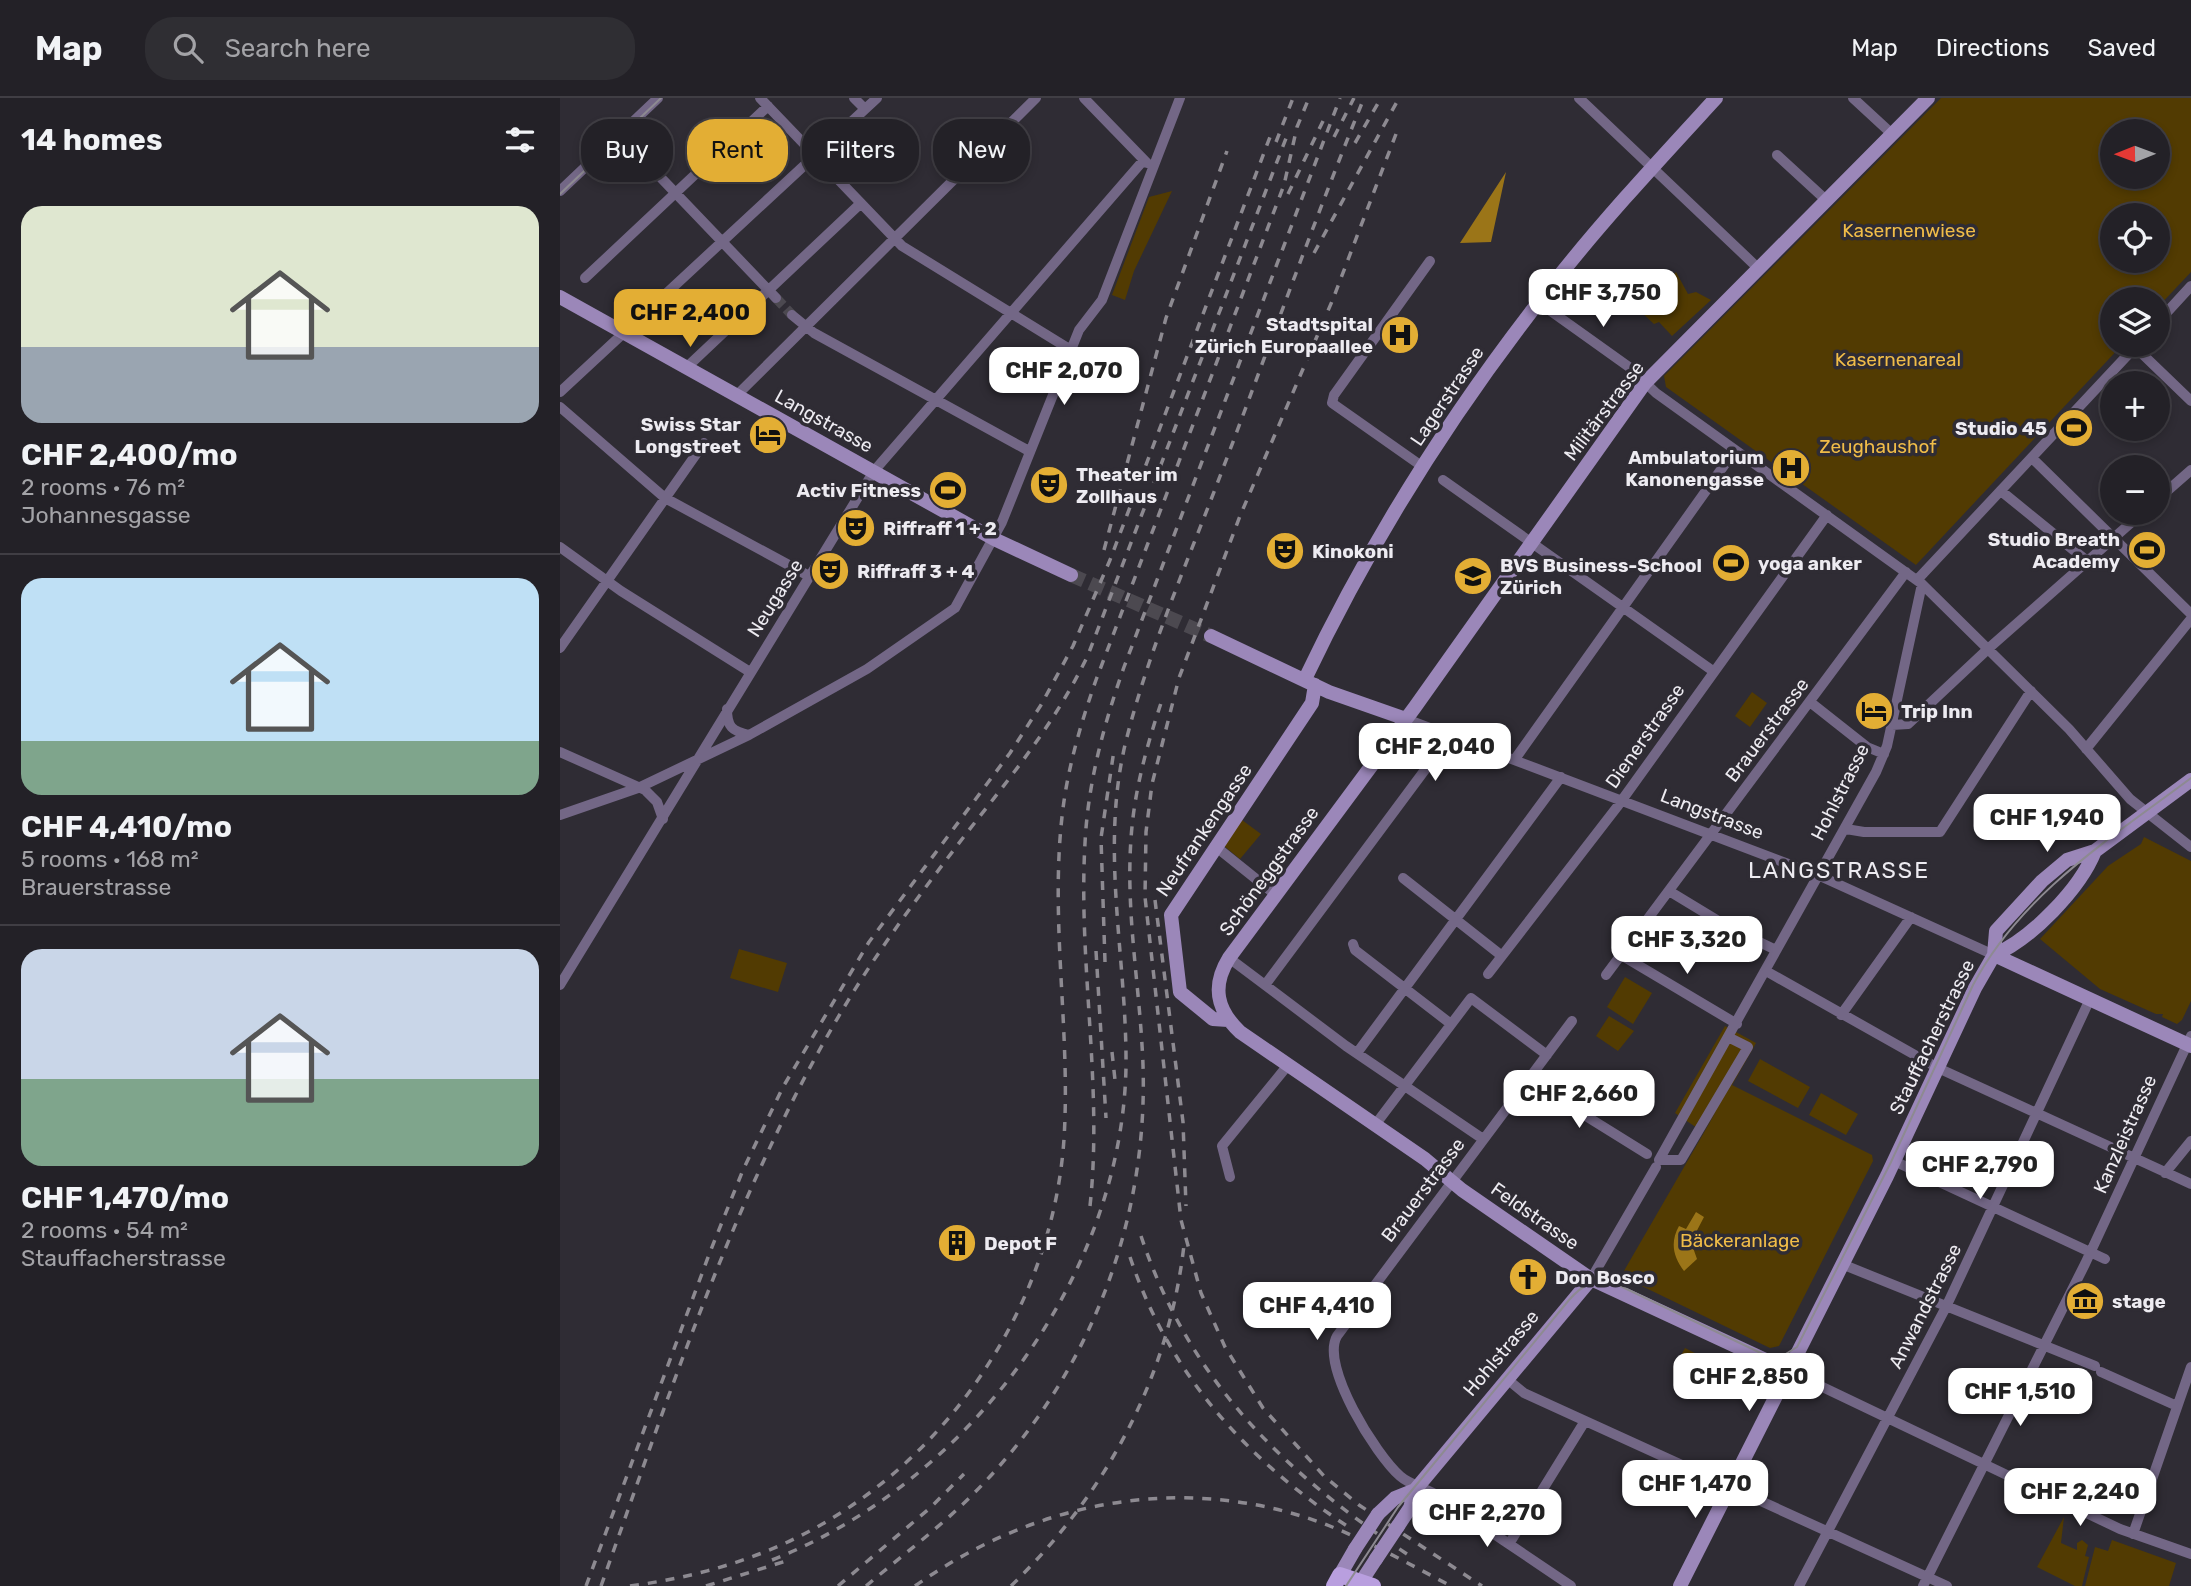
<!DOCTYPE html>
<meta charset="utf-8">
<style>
body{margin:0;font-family:Rubik,sans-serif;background:#2f2e33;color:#f1f3f6;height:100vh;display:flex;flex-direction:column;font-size:26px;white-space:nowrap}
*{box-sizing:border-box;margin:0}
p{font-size:23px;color:#a3a3a7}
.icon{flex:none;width:38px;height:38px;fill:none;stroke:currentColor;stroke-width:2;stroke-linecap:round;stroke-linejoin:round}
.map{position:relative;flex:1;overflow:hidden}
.side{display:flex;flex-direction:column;background:#232127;width:560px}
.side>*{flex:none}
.top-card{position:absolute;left:21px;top:21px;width:665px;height:63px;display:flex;gap:14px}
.needle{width:46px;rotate:269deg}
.buttons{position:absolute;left:1540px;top:21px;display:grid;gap:14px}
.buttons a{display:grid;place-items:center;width:70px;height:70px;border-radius:50%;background:#232127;box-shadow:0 4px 10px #0003,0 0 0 2px #403e44;font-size:35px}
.price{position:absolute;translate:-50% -60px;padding:0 16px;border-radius:14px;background:#fff;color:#222;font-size:23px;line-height:46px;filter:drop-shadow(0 2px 4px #0008)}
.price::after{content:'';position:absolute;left:50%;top:42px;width:21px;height:16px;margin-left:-10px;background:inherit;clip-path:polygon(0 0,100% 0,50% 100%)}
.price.on{background:#e3ae34;color:#111}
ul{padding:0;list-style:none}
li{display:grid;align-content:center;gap:14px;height:371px;padding:0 21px}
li+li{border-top:2px solid #403e44}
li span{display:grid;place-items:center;height:217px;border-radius:21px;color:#555}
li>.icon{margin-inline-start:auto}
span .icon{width:126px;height:126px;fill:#fffc;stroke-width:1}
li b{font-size:30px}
h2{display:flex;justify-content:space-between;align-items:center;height:84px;padding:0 21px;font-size:30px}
.pill{padding:0 24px;border-radius:28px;background:#232127;box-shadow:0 4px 10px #0003,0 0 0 2px #403e44;font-size:24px;line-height:63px}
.pill.on{background:#e3ae34;color:#111}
header{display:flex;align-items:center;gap:42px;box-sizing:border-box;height:98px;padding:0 35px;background:#232127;border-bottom:2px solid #403e44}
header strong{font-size:33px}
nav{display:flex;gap:38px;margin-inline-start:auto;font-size:24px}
.search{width:490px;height:63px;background:#2f2e33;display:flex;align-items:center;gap:18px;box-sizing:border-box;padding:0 24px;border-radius:28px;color:#a3a3a7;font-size:26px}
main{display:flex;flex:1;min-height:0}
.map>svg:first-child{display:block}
.green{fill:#523b02;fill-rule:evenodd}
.water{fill:#9b7518}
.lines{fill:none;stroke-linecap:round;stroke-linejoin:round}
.street-tunnel{stroke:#4c4950;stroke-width:10;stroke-dasharray:10 5;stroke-linecap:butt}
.secondary-tunnel{stroke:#4c4950;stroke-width:14;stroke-dasharray:14 7;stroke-linecap:butt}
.street{stroke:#736786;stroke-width:10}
.secondary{stroke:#9b87b9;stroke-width:14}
.primary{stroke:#b99fdf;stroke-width:16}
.tram{stroke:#8d8a91;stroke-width:2}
.rail{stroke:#8d8a91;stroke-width:3.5;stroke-dasharray:9 9;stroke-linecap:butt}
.secondary-bridge{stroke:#9b87b9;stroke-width:14}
.labels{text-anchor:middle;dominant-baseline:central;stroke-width:7;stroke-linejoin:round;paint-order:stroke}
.park-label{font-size:19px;fill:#f0bc48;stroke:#2f2c34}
.poi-label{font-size:19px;font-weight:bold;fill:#edebf1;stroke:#2f2c34;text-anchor:start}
.street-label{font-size:19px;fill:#edebf1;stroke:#2f2c34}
.quarter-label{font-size:23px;letter-spacing:2px;fill:#edebf1;stroke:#2f2c34}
</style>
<header>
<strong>Map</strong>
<div class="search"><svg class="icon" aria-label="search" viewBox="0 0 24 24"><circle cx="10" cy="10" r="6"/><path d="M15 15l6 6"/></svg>Search here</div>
<nav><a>Map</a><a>Directions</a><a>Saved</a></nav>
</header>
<main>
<section class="side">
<h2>14 homes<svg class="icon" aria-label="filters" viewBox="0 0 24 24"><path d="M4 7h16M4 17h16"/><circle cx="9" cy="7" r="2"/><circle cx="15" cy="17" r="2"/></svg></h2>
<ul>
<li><span style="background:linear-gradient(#dfe7d0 65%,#9aa5b1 0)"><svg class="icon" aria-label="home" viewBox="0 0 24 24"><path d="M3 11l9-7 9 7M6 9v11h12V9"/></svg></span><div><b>CHF 2,400/mo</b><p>2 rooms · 76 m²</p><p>Johannesgasse</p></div></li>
<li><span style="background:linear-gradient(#bfe0f5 75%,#7fa58c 0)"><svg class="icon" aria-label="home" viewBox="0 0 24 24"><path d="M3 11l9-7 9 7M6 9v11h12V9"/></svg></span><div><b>CHF 4,410/mo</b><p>5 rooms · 168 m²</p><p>Brauerstrasse</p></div></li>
<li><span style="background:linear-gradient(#c9d6e8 60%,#7fa58c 0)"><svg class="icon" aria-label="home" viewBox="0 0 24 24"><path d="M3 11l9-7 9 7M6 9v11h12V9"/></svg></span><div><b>CHF 1,470/mo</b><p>2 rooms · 54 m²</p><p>Stauffacherstrasse</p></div></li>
</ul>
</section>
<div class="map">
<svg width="1631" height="1488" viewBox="0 0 1631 1488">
<rect width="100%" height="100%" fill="#2f2c34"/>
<path class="green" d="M1381 0H1631V174L1598 209V201H1552V247H1562L1356 467 1106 289 1104 278ZM1552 33H1598V79H1552ZM1552 117H1598V163H1552Z
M612 93 574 173 565 202 552 197 589 99Z
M1116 174 1128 196 1136 194 1151 202 1112 238 1099 224 1094 226 1080 213Z
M1192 594 1207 605 1190 629 1175 618Z
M682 722 701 736 680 761 664 748Z
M1584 739 1631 763V903L1622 922 1617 926 1602 919 1603 916H1596L1540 891 1480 841 1548 768 1581 746Z
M179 851 227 865 218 894 170 880Z
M1065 879 1092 895 1073 926 1047 909Z
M1049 918 1074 933 1058 953 1036 938Z
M1165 928 1196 945 1172 987 1312 1057 1313 1063 1219 1248 1210 1250 1061 1178 1157 1012 1143 1034 1115 1015Z
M1200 961 1250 989 1238 1010 1188 983Z
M1261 995 1298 1016 1286 1037 1249 1017Z
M1125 1250 1166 1271 1155 1294 1113 1272Z
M1504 1419 1501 1445 1517 1452V1445L1522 1442 1528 1447 1525 1458 1529 1459 1522 1488H1515L1477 1469Z
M1552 1442 1616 1465 1609 1488H1525L1535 1449 1548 1453Z"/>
<path class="water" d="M946 74 931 144 900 145Z
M1136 1114 1144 1119 1131 1144 1137 1161 1124 1173C1113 1159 1110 1144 1119 1128L1126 1131Z"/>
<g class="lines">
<path class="street-tunnel" d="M216 200 232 217"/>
<path class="secondary-tunnel" d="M511 477 651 538"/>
<path class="street" d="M200 0 342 148 511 252
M294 0 305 11
M524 0 587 65
M1019 0 1199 171
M1293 0 1332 36
M60 37 216 200
M1217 57 1266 102
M0 93 98 0
M25 180 208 8
M978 204 1069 269 1096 295 1362 486 1509 631 1570 701 1631 749
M232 217 254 235 469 353
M1598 224 1631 188
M1575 249 1631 303
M127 269 300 106
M0 294 317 0
M177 297 476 0
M0 309 105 400 249 478
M1472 360 1631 516
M863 369 772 305 774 297 870 163
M883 382 1153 573
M1441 393 1527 463
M1598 401 1631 372
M0 449 61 493 190 574
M1357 482 1577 247
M0 550 144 345
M1250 604 1307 649 1324 656
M167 611C167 629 172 633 189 637
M846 621 1260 778 1434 857
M1332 627 1348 626 1429 550 1582 415
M1526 651 1631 521
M0 654 85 692 97 704 103 721
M955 661 1175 352
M0 717 78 690 189 637 307 571 395 510 442 424 519 232 542 202 620 0
M1286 731 1304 734H1380L1471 593
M655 748 716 797
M843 780 942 858
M1109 793 1170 830 1216 852
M793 846 795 852 891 926
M1061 857 1177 926
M669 860 786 948 923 1041
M1206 873 1378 970 1631 1086
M928 876 1057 709 1267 417
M1046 877 1346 474
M0 887 314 373 582 64
M705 887 876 657 888 636
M1281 917 1351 819
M797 955 1001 679
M968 982 1087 1056
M815 1027 911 900 987 957
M1099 1062 1316 674 1327 648 1362 486
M1099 1062H1121L1188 949 1170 940
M1334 1063 1545 1161
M1605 1075 1631 1043
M670 1079 662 1048 728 967
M1284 1167 1535 1268
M1031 1181 1096 1069
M1229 1273 1560 1431 1631 1456
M1541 1274 1617 1308
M947 1281 964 1295 1387 1488
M1573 1436 1631 1269
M949 1446 1025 1323
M1011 1488C967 1458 922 1428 878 1398 866 1390 850 1387 840 1378 816 1357 760 1268 777 1238L1012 923
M1239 1488 1386 1209 1530 901
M1363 1488 1525 1166 1631 938"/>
<path class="secondary" d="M0 199 434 441 511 477
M651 538 769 594 846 621
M745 581C811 442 896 308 992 187 1043 122 1100 61 1156 0
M1434 857 1631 948
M1434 857C1471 841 1520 791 1535 753
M668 922 653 921 620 894 611 817 752 605 755 587
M1229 1273 1031 1181 902 1092 865 1061 680 934C657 912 651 889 669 860L855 609 1085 285 1368 0
M818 1416 835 1400 855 1392
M838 1428 850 1410 855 1392 1031 1181
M780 1477 795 1451
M801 1484 816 1461
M1120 1488 1327 1078 1415 890 1434 857 1436 833 1482 783 1507 762 1535 753 1631 682"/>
<path class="primary" d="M774 1488 780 1477 813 1488"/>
<path class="tram" d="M0 96 101 0
M786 1488 838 1409 1009 1202C1022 1187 1035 1180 1054 1185L1205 1257H1224L1237 1249 1331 1064 1413 887C1461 796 1551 740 1631 680"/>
<path class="rail" d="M836 36 773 201 680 418 619 580 592 686 586 734 585 799 621 1122 641 1195 665 1249 703 1310 764 1378 799 1407 922 1488
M774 39 794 0
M716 44 733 0
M795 45 821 0
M728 96 764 21
M754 155 839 0
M544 452 606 220 667 53
M595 802 623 1024 626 1108
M536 853 546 1020
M545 864 541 740 554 652
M552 954 555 982
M530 1108C543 988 518 866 525 745 528 684 544 626 564 569L780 0
M581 1138C629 1282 723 1374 847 1456
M570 1159C609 1276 686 1361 787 1428
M212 1462C406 1386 562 1180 566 969 567 861 540 754 565 647 588 553 628 463 662 373 709 249 754 123 804 0
M26 1488 150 1154 183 1072 223 989 309 844 450 655 481 607 513 548 550 462 713 31
M41 1488C112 1289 179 1082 289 901 325 842 367 787 409 732 453 676 497 622 528 557L728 35
M70 1488C130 1480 190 1464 244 1436 390 1361 493 1205 504 1041 511 929 488 815 504 703 510 662 522 622 536 582L724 87 737 29 749 0
M146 1488 226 1463
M278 1488 370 1410 404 1376
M306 1488C345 1455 387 1424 422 1387 535 1269 593 1110 582 947 578 879 566 810 571 741 574 693 587 647 602 602
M355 1488C475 1403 622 1374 762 1425 807 1442 849 1466 891 1488
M451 1488C546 1396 609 1279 624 1147"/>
<path class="secondary-bridge" d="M795 1451 818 1416
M816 1461 838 1428"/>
</g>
<defs>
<g id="hospital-disc" transform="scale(2.0125)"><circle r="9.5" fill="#e3ae34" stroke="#2f2c34"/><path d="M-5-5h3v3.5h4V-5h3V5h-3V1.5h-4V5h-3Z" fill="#111"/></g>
<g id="stadium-disc" transform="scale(2.0125)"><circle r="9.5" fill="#e3ae34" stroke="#2f2c34"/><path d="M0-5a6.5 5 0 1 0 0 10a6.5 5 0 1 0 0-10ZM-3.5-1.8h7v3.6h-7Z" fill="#111"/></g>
<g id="hotel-disc" transform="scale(2.0125)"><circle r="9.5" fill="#e3ae34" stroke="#2f2c34"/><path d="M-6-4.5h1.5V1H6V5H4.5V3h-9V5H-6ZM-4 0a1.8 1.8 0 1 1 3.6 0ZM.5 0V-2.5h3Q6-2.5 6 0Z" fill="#111"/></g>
<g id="theatre-disc" transform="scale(2.0125)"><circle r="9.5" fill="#e3ae34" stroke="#2f2c34"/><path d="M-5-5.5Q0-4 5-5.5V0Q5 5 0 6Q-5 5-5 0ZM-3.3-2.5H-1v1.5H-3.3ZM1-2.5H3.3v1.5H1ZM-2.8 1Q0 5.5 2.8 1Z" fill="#111"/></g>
<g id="university-disc" transform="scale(2.0125)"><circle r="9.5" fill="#e3ae34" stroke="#2f2c34"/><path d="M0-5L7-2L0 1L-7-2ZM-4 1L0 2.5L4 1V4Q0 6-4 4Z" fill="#111"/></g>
<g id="building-disc" transform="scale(2.0125)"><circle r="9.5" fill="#e3ae34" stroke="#2f2c34"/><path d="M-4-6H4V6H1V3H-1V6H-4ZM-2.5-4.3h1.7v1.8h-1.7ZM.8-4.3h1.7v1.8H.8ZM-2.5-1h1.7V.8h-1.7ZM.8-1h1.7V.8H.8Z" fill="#111"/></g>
<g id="church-disc" transform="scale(2.0125)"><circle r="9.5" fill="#e3ae34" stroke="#2f2c34"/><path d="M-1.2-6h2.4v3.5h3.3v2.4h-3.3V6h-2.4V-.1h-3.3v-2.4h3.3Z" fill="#111"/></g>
<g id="museum-disc" transform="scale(2.0125)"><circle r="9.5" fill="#e3ae34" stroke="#2f2c34"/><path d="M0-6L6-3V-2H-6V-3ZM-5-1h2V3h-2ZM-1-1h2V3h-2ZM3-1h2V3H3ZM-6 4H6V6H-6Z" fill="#111"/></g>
</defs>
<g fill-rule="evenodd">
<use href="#hospital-disc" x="840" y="237"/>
<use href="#stadium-disc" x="1514" y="330"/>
<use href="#hotel-disc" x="208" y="337"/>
<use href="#hospital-disc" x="1231" y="370"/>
<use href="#theatre-disc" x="489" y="387"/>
<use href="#stadium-disc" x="388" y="392"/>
<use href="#theatre-disc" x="296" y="430"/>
<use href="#stadium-disc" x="1587" y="452"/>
<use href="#theatre-disc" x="725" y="453"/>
<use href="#stadium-disc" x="1171" y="465"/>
<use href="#theatre-disc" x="270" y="473"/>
<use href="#university-disc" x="913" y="478"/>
<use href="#hotel-disc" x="1314" y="613"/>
<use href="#building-disc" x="397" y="1145"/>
<use href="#church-disc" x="968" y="1179"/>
<use href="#museum-disc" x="1525" y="1203"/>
</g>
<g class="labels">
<g class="park-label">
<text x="1349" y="132">Kasernenwiese</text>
<text x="1338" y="261">Kasernenareal</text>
<text x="1318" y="348">Zeughaushof</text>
<text x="1180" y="1142">Bäckeranlage</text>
</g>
<g class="poi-label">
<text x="813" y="226" text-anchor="end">Stadtspital<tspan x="813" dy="22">Zürich Europaallee</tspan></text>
<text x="181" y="326" text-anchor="end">Swiss Star<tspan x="181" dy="22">Longstreet</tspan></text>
<text x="1487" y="330" text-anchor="end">Studio 45</text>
<text x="1204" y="359" text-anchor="end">Ambulatorium<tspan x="1204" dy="22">Kanonengasse</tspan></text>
<text x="516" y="376">Theater im<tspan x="516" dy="22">Zollhaus</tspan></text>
<text x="361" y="392" text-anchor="end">Activ Fitness</text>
<text x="323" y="430">Riffraff 1 + 2</text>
<text x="1560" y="441" text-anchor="end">Studio Breath<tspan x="1560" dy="22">Academy</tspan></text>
<text x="752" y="453">Kinokoni</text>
<text x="1198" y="465">yoga anker</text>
<text x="940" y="467">BVS Business-School<tspan x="940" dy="22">Zürich</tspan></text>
<text x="297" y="473">Riffraff 3 + 4</text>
<text x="1341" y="613">Trip Inn</text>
<text x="424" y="1145">Depot F</text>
<text x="995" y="1179">Don Bosco</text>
<text x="1552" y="1203">stage</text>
</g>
<g class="street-label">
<text transform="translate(887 298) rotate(-56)">Lagerstrasse</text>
<text transform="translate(1044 313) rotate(-53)">Militärstrasse</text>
<text transform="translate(264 323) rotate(29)">Langstrasse</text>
<text transform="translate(215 500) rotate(-58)">Neugasse</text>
<text transform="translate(1207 632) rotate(-53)">Brauerstrasse</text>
<text transform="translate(1085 638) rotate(-55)">Dienerstrasse</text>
<text transform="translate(1280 694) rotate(-63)">Hohlstrasse</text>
<text transform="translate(1152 716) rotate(21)">Langstrasse</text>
<text transform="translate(644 732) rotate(-56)">Neufrankengasse</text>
<text transform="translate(709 773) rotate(-54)">Schöneggstrasse</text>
<text transform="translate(1372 939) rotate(-64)">Stauffacherstrasse</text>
<text transform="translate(1565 1036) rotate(-66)">Kanzleistrasse</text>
<text transform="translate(863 1092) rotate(-53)">Brauerstrasse</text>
<text transform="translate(975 1118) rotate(35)">Feldstrasse</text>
<text transform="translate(1365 1208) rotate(-63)">Anwandstrasse</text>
<text transform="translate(941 1255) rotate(-50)">Hohlstrasse</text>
</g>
<g class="quarter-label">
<text x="1279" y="772">LANGSTRASSE</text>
</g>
</g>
</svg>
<div class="buttons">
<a><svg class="needle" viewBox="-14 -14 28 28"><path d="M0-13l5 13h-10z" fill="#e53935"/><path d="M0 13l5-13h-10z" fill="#a3a3a7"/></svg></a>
<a><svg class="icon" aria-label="locate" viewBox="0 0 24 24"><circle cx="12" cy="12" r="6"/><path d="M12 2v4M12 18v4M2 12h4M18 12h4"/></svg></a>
<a><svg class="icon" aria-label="layers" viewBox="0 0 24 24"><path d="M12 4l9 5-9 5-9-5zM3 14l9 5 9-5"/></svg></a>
<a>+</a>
<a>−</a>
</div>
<b class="price" style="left:1043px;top:231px">CHF 3,750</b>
<b class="price on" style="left:130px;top:251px">CHF 2,400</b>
<b class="price" style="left:504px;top:309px">CHF 2,070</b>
<b class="price" style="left:875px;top:685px">CHF 2,040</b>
<b class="price" style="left:1487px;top:756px">CHF 1,940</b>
<b class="price" style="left:1127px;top:878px">CHF 3,320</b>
<b class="price" style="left:1019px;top:1032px">CHF 2,660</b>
<b class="price" style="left:1420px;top:1103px">CHF 2,790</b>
<b class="price" style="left:757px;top:1244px">CHF 4,410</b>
<b class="price" style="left:1189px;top:1315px">CHF 2,850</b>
<b class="price" style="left:1460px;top:1330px">CHF 1,510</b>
<b class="price" style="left:1135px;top:1422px">CHF 1,470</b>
<b class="price" style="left:1520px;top:1430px">CHF 2,240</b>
<b class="price" style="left:927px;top:1451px">CHF 2,270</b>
<div class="top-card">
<a class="pill">Buy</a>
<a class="pill on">Rent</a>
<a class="pill">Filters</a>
<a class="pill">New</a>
</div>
</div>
</main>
